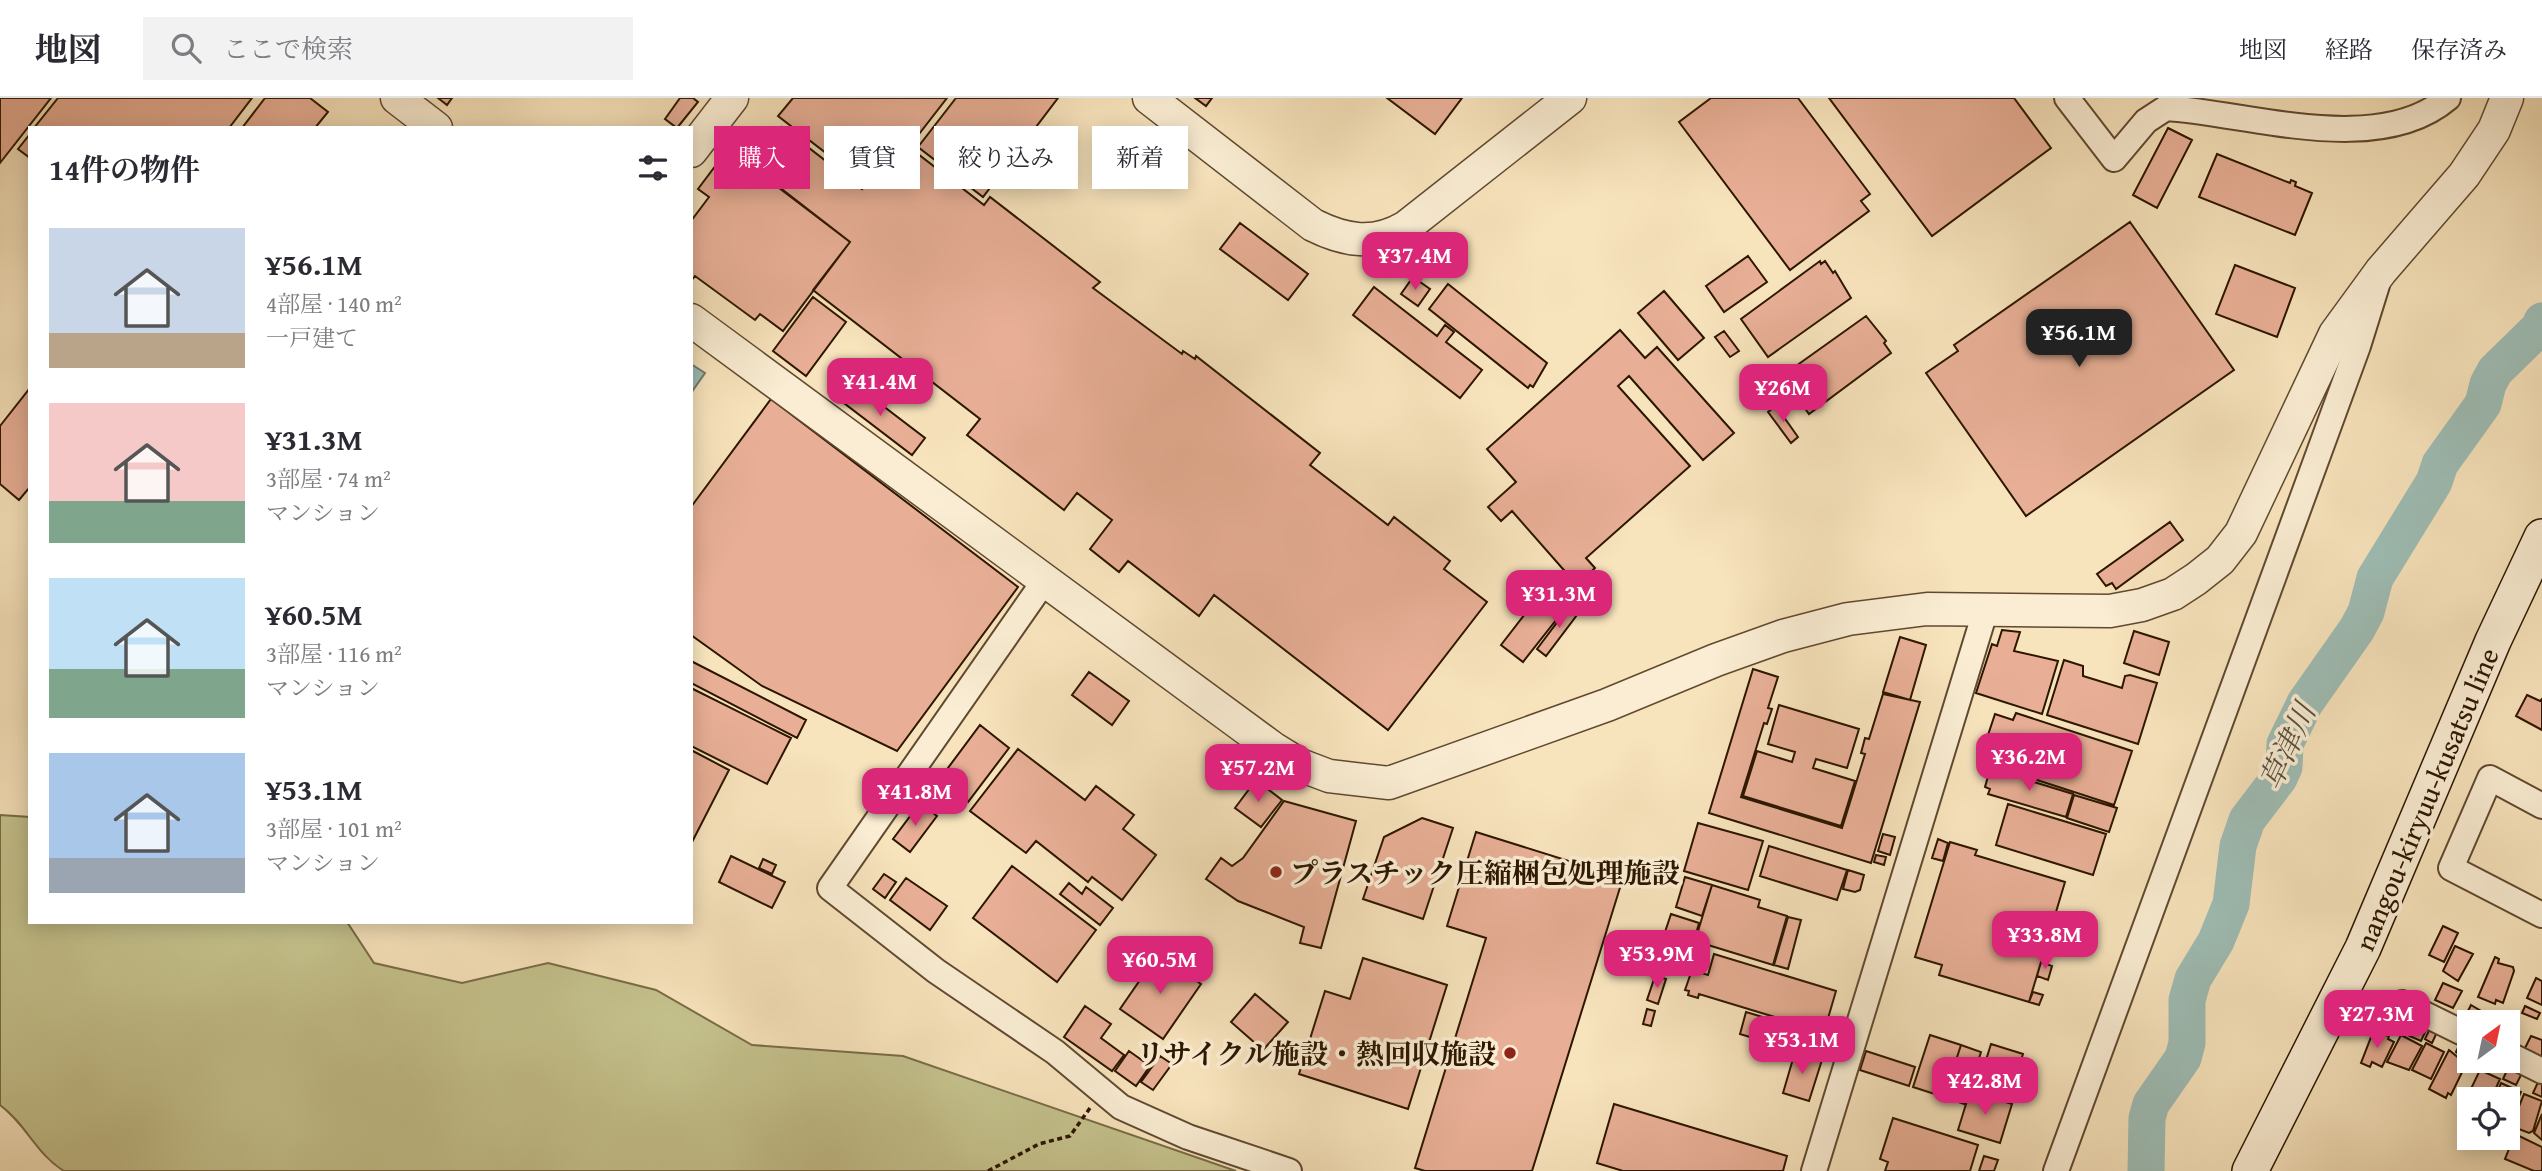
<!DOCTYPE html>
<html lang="ja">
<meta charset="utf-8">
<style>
body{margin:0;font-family:"Gentium Book Plus","Noto Serif JP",serif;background:#f2f2f3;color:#2b2b33;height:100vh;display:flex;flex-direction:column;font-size:26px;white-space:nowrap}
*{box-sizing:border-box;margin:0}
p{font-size:23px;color:#7c7c81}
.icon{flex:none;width:38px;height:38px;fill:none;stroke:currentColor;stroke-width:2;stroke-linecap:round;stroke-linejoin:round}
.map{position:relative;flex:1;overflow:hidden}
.details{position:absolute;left:28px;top:28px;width:665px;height:798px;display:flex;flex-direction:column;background:#fff;border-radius:0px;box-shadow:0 4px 18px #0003}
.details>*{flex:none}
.guide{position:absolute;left:714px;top:28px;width:665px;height:63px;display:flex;gap:14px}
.needle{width:46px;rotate:33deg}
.tools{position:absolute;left:2457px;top:912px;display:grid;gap:14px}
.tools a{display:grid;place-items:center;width:63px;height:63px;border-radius:0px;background:#fff;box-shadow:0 4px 18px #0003;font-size:35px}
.price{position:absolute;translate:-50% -60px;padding:0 16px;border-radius:14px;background:#db2777;color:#fff;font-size:23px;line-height:46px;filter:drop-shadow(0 2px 4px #0008)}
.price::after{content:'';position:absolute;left:50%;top:42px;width:21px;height:16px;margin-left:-10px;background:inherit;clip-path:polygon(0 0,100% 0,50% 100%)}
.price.active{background:#222;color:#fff}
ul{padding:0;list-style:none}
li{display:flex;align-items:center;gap:21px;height:175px;padding:0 21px}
li span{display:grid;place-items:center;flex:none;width:196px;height:140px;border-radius:0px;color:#555}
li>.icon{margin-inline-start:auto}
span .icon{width:84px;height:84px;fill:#fffc;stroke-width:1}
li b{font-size:30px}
h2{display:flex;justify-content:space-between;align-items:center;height:84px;padding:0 21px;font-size:30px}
.tag{padding:0 24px;border-radius:0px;background:#fff;box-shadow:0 4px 18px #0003;font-size:24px;line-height:63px}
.tag.active{background:#db2777;color:#fff}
header{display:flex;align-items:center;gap:42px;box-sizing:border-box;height:98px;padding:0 35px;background:#fff;border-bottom:2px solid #e1e1e2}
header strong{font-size:33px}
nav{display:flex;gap:38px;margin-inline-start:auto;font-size:24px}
.search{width:490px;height:63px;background:#f2f2f3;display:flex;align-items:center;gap:18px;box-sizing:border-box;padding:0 24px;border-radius:0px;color:#7c7c81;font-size:26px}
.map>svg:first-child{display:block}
.green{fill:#c4c18c;stroke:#786c46;stroke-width:2}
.water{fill:#9ebdb5;stroke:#717a6d;stroke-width:2}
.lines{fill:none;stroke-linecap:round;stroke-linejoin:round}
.river{stroke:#9ebdb5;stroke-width:37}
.building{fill:#e8af96;stroke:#2d1600;stroke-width:2}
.minor-casing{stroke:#60492f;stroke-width:28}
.tertiary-casing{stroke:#60492f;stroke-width:35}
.secondary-casing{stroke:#2d1600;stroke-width:38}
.path{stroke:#2d1600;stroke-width:3.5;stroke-dasharray:5 3.5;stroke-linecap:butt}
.minor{stroke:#faedd3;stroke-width:24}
.tertiary{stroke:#faedd3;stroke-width:32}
.secondary{stroke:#faedd3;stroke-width:35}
.poi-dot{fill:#8f2418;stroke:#faedd3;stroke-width:2.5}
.labels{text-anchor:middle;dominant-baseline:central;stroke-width:7;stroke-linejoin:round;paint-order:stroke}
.street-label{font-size:28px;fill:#2d1600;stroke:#faedd3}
.poi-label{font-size:28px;font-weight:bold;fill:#2d1600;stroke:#faedd3;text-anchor:start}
.water-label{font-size:30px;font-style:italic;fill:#55503f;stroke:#faedd3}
</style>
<header>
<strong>地図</strong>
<div class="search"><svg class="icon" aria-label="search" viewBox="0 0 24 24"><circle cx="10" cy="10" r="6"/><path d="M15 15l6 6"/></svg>ここで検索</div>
<nav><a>地図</a><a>経路</a><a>保存済み</a></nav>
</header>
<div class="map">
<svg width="2542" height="1073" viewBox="0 0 2542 1073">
<rect width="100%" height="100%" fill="#f7e3bc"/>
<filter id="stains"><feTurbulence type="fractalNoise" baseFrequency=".00286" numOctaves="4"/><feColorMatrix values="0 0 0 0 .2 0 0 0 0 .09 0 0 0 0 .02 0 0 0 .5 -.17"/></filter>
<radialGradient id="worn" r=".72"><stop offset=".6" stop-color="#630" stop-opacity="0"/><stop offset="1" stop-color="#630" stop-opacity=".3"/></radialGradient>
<path class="green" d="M0 717 30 719V824H347L374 865 462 885 548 865 656 892 752 947 903 958 1236 1073H64C36 1056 26 1026 0 1007Z"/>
<path class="water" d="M691 266 705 275 691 295Z"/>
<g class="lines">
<path class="river" d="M2146 1073 2147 1020 2151 1006 2183 960 2187 945V902L2193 881 2216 843 2231 806 2238 748 2247 722 2279 680 2284 669 2285 646 2305 605 2357 531 2366 514 2375 480 2434 384 2440 366 2483 306 2488 286 2495 273 2540 229 2542 223"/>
</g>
<path class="building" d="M0 0H51L0 65Z
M58 0H252L229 30H34Z
M265 0H310L328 14 315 30H242Z
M438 0H452L447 7Z
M680 0H693L698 4 677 30 665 21Z
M793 0H947L909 49 984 107 990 99 1100 184 1093 190 1182 256 1183 253 1195 261 1196 258 1320 355 1310 367 1388 427 1394 419 1450 463 1444 471 1487 504 1388 632 1214 497 1199 518 1128 463 1119 474 1090 451 1112 422 1077 395 1064 412 967 337 980 321 813 192 850 144 752 68 782 29 862 91 866 86 778 18Z
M956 0H1058L983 99 918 49Z
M1195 0H1212L1206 8Z
M1387 0H1462L1435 36Z
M1711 0H1798L1870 96 1861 103 1869 113 1790 172 1679 24Z
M1829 0H2014L2051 50 1932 138Z
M2168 30 2192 42 2157 110 2133 97Z
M30 36V60L18 51Z
M2217 56 2290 85 2291 82 2296 84 2295 88 2312 95 2295 137 2199 99Z
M737 58 850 144 783 233 760 216 755 222 695 178 691 183V123L709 99 698 91 719 63 729 69Z
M2130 124 2234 272 2026 418 1926 275 1958 253 1954 247Z
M1240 125 1308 176 1288 202 1220 151Z
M1748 158 1767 184 1724 214 1706 188Z
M1820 163 1821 166 1825 163 1833 175 1835 173 1851 200 1768 259 1741 221Z
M2235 167 2295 190 2277 239 2216 216Z
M1413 179 1430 191 1418 208 1401 196Z
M1448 186 1547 265 1533 289 1530 287 1528 290 1429 211Z
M1374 189 1437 238 1445 227 1454 234 1446 244 1482 272 1460 300 1353 217Z
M1664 193 1704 240 1678 262 1638 215Z
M813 199 846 224 806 278 773 253Z
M1866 218 1886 243 1884 245 1891 255 1809 316 1782 278Z
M1620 232 1645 260 1657 249 1734 335 1703 362 1629 278 1618 288 1690 368 1586 460 1595 470 1577 487 1512 413 1501 423 1488 409 1516 384 1487 351Z
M1724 233 1739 253 1730 259 1715 239Z
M849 282 925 340 912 357 836 299Z
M1764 288 1776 305 1766 311 1755 295Z
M30 290V389L19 402 0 386V328Z
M771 301 1018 489 897 653 762 588 691 537V409Z
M1776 308 1798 339 1791 345 1768 314Z
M2170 424 2183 442 2116 491 2112 485 2106 488 2097 476Z
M1556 476 1579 493 1523 564 1501 547Z
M1571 506 1580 513 1546 558 1537 551Z
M2002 532 2020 534 2014 553 2058 563 2042 616 1976 595 1992 546 1997 548Z
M2134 533 2169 544 2159 577 2124 565Z
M1900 539 1926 547 1910 602 1883 594Z
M2064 562 2083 568V578L2122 590 2125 578 2130 577 2157 585 2138 646 2047 617Z
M691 563 806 622 797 640 691 585Z
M1753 571 1778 579 1768 610 1772 611 1767 626 1764 625 1741 699 1842 730 1865 656 1861 655 1865 640 1869 641 1883 596 1920 604 1871 765 1709 715Z
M1089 574 1129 603 1112 627 1072 597Z
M691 590 791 640 767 686 691 648Z
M2527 597 2540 603 2542 601V632L2516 618Z
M1779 607 1859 631 1847 670 1816 661 1813 670 1855 683 1841 728 1743 698 1757 653 1792 664 1795 654 1768 646Z
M2016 615 2132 653 2114 707 1997 669 2000 661 1982 655 1995 616 2013 622Z
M980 627 1009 650 968 704 939 682Z
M1018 651 1085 702 1096 688 1134 717 1123 731 1156 757 1122 802 1092 779 1088 784 1036 743 1026 755 970 713Z
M691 652 729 672 691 746Z
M1995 672 2073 696 2066 719 1988 696 1990 691 1985 689 1989 675 1994 676Z
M1256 682 1282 702 1261 729 1235 710Z
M2074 697 2117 710 2109 734 2067 720Z
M1284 703 1356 723 1321 850 1300 845 1304 829 1238 803 1206 781 1221 760 1232 768 1243 760Z
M920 705 937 718 910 754 893 741Z
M2008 706 2106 736 2093 777 1996 747Z
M1422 720 1453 730 1423 821 1363 801 1384 739Z
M1698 725 1763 743 1748 792 1684 773Z
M1476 734 1623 780 1532 1073H1425L1415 1070 1486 840 1447 828Z
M1883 736 1895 739 1890 757 1878 753Z
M1938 741 1948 745 1943 763 1932 760Z
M1950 744 1977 752 1975 757 2065 784 2029 904 1939 877 1942 867 1915 859Z
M1769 748 1847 772 1837 802 1760 778Z
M1876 757 1886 759 1884 767 1874 764Z
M731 758 785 784 772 810 719 784Z
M763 761 776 767 772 776 759 770Z
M1012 768 1096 832 1057 884 973 820Z
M1848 772 1864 777 1860 792 1855 794 1843 791Z
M884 776 896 784 885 800 873 791Z
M1685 779 1712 787 1702 818 1676 809Z
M906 780 947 808 930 832 890 802Z
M1069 785 1082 796 1086 789 1113 810 1100 827 1060 796Z
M1712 787 1760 802 1758 809 1787 818 1773 867 1695 843Z
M1671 816 1699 825 1694 843 1665 834Z
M1788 819 1801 822 1788 871 1774 867Z
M2443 828 2458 835 2444 864 2429 857Z
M1671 845 1690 851 1681 876 1663 870Z
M2455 848 2473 856 2458 883 2443 873Z
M1698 851 1708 854 1705 866 1695 863Z
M1158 856 1201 886 1163 941 1120 911Z
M1714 856 1836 893 1824 934 1699 896 1698 900 1688 897 1689 893 1685 892 1692 872 1708 877Z
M2495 859 2499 861 2498 865 2513 869 2514 873 2503 905 2496 902 2495 906 2478 899Z
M1363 860 1447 887 1408 1011 1299 976 1325 893 1350 901Z
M1694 863 1705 866 1703 873 1692 870Z
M2041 864 2052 868 2048 882 2037 878Z
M1655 878 1666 881 1658 906 1647 902Z
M2536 880 2542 883V907L2527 900Z
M2443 885 2462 893 2453 910 2435 902Z
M2033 894 2043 897 2039 907 2029 904Z
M1255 896 1288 924 1263 952 1231 924Z
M2471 907 2486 916 2482 924 2469 926 2463 923Z
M1085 908 1111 926 1101 940 1124 957 1112 973 1064 939Z
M2525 908 2540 915 2537 921 2522 915Z
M1647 911 1655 913 1651 928 1643 926Z
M1746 914 1786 926 1780 948 1740 936Z
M2414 920 2428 928 2421 943 2405 936Z
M2431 928 2438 932 2432 945 2425 941Z
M2373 934 2389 938 2388 941 2394 944 2382 969 2372 964 2370 969 2361 965Z
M1930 937 1961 947 1944 999 1913 989Z
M2401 937 2422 948 2409 972 2387 964Z
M2531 938 2542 942V960L2524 952Z
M2461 943 2469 946 2468 964 2456 954Z
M2426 945 2444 954 2431 981 2412 972Z
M1991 946 2023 956 2009 1001 1977 991Z
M1961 947 1981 954 1964 1006 1944 999Z
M2449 952 2466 966 2451 997 2448 995 2446 1000 2429 991Z
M1129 953 1150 968 1136 988 1115 973Z
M1866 953 1915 969 1909 988 1860 972Z
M1795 954 1822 962 1809 1003 1783 995Z
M1160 958 1172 966 1153 992 1141 984Z
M2476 962H2485L2481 971 2473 967Z
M2509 968 2522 975 2516 987 2503 981Z
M2480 972 2500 981 2491 1001 2467 999Z
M2539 982 2542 983V999L2533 995Z
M2501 985 2521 994 2508 1021V1001H2494Z
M1970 993 2012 1006 2000 1045 1958 1032Z
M2524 996 2542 1003 2533 1033 2529 1035 2511 1028Z
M1614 1006 1787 1058 1783 1073H1623L1597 1065Z
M2542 1016V1042L2534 1035Z
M1893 1020 1978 1047 1970 1073H1885L1888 1064 1880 1061Z
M2515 1036 2542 1049V1073H2534L2505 1061Z
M1984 1058 1998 1062 1994 1073H1979Z"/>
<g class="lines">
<g class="minor-casing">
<path id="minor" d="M2067 0 2114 61 2146 23 2166 10C2248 15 2378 60 2448 0
M1045 482 830 790 936 873 1055 954 1121 1009 1188 1039 1289 1073
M2542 708 2490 680 2451 770 2542 817
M2402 905 2469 938
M2508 956 2542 973
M1814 1073 1985 514
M2056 1073 2358 248 2377 187"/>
</g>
<g class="tertiary-casing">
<path id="tertiary" d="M397 0 436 30
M1149 0 1313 127C1345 143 1374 148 1406 129L1570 0
M691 53 732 0
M691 222 1274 651 1300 667 1329 678 1389 685 1607 607 1716 562 1783 538 1848 521 1927 511 2110 513 2142 507 2173 496 2196 481 2220 462 2241 435 2335 236 2381 173 2464 77 2494 32 2507 0"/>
</g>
<g class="secondary-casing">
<path id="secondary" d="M2250 1073 2363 850 2493 543 2542 439"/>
</g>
<path class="path" d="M988 1073 1039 1046 1070 1038 1090 1010"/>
<use href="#minor" class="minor"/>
<use href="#tertiary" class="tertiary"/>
<use href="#secondary" class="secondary"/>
</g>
<g class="poi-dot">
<circle cx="1276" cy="774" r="7"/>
<circle cx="1510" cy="955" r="7"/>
</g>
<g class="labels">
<g class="street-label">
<text transform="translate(2426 701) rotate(-67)">nangou-kiryuu-kusatsu line</text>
</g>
<g class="poi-label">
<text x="1290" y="774">プラスチック圧縮梱包処理施設</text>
<text x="1496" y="955" text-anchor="end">リサイクル施設・熱回収施設</text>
</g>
<g class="water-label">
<text transform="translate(2287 648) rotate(-65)">草津川</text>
</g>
</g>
<rect width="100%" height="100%" filter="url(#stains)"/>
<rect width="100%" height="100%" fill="url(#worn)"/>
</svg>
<div class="tools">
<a><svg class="needle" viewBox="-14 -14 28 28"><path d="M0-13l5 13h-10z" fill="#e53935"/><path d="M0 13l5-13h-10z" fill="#7c7c81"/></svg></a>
<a><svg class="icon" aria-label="locate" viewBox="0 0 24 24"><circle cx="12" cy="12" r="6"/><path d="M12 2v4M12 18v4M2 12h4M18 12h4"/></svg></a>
</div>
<b class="price" style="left:1415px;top:194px">¥37.4M</b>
<b class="price active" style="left:2079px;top:271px">¥56.1M</b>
<b class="price" style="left:880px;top:320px">¥41.4M</b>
<b class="price" style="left:1783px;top:326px">¥26M</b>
<b class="price" style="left:1559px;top:532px">¥31.3M</b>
<b class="price" style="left:2029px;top:695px">¥36.2M</b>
<b class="price" style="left:1258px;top:706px">¥57.2M</b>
<b class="price" style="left:915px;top:730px">¥41.8M</b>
<b class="price" style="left:2045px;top:873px">¥33.8M</b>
<b class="price" style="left:1657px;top:892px">¥53.9M</b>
<b class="price" style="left:1160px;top:898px">¥60.5M</b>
<b class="price" style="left:2377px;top:952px">¥27.3M</b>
<b class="price" style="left:1802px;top:978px">¥53.1M</b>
<b class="price" style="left:1985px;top:1019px">¥42.8M</b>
<div class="guide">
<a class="tag active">購入</a>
<a class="tag">賃貸</a>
<a class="tag">絞り込み</a>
<a class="tag">新着</a>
</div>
<section class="details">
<h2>14件の物件<svg class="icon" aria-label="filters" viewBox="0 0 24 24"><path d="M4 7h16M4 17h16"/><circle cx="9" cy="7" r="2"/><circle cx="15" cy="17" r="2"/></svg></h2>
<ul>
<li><span style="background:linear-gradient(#c9d6e8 75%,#b9a48a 0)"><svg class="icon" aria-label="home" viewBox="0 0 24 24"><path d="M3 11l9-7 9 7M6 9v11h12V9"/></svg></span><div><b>¥56.1M</b><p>4部屋 · 140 m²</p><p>一戸建て</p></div></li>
<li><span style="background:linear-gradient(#f6c9c9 70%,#7fa58c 0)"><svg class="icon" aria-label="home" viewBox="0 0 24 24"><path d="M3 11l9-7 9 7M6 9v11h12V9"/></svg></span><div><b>¥31.3M</b><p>3部屋 · 74 m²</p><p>マンション</p></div></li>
<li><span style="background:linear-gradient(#bfe0f5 65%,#7fa58c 0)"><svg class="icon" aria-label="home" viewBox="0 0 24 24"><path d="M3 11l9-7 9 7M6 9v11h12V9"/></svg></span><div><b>¥60.5M</b><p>3部屋 · 116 m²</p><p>マンション</p></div></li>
<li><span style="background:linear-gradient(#a9c7e8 75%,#9aa5b1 0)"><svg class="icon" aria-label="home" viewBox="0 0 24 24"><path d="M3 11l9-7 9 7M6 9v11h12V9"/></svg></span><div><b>¥53.1M</b><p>3部屋 · 101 m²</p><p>マンション</p></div></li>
</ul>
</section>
</div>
